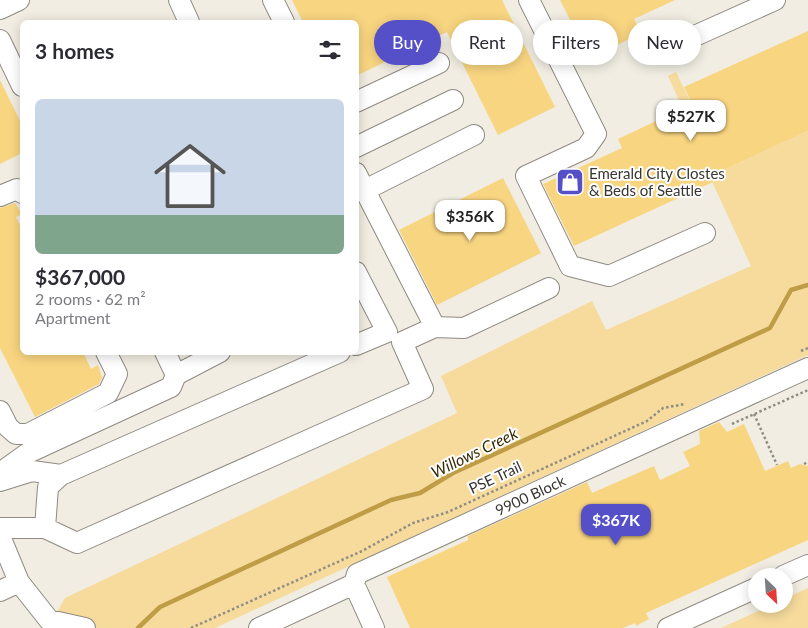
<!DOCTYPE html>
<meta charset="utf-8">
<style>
body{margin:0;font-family:Lato,sans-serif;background:#f2f2f3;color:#2b2b33;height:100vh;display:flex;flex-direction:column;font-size:19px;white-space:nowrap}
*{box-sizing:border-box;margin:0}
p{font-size:16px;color:#7c7c81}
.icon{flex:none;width:28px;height:28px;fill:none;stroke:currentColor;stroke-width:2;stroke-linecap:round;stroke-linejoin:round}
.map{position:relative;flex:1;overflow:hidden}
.drawer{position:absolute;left:20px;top:20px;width:339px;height:335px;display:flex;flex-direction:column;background:#fff;border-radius:8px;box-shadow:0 2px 12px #0003}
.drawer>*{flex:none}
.guide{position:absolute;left:374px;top:20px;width:359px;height:45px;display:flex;gap:10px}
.needle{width:32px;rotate:155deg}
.controls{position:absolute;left:748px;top:568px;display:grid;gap:10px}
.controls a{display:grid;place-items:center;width:45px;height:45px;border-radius:50%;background:#fff;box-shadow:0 2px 12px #0003;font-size:25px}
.price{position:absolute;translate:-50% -42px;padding:0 11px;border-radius:10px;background:#fff;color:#222;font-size:16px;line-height:32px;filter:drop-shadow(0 1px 2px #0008)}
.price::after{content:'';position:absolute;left:50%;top:30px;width:15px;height:11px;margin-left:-8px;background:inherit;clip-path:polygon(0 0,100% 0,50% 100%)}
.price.active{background:#5550c8;color:#fff}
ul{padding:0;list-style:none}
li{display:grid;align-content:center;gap:10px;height:265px;padding:0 15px}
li+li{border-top:1px solid #e1e1e2}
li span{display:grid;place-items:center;height:155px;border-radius:8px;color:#555}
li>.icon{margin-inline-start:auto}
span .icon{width:90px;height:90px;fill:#fffc;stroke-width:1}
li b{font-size:21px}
h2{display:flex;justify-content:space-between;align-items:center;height:60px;padding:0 15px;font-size:21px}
.chip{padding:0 18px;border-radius:22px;background:#fff;box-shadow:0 2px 12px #0003;font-size:18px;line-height:45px}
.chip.active{background:#5550c8;color:#fff}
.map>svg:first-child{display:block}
.green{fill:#f6db9c}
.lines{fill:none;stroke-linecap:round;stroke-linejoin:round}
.stream{stroke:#bf9d47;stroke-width:4.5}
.building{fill:#f8d580}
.minor-casing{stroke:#8f8b82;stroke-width:22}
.path{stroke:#908d86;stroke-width:2.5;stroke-dasharray:2.5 2.5;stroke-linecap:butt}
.minor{stroke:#fff;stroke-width:20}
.labels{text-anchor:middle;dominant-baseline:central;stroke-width:4;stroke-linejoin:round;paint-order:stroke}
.poi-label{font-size:15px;fill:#383632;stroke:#fff;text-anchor:start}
.street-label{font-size:15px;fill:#383632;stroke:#fff}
.water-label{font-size:16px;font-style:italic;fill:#372903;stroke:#fff}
</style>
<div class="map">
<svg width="808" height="628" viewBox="0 0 808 628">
<rect width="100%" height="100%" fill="#f1ede2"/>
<path class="green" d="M676 72 723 170 808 131V355L215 628H48L65 598 457 413 441 376 592 301 606 330 751 266 679 110 681 105 668 76Z
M808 588V628H721L774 604H784V599Z"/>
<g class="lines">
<path class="stream" d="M138 628 160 607 391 500 420 493 453 473 770 328 791 290 808 285"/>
</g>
<path class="building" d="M292 0H502L555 107 498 135 447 32 356 76V22H303Z
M560 0H675L634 19 641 33 590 59Z
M808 31V131L710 176 713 182 574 246 543 184 622 148 618 139 692 104 684 87Z
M0 80 22 125V153L0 164Z
M503 178 541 253 437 305 399 230Z
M15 203 22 214 16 217 22 230V352H83L91 369 98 365 102 377 99 384 35 417 0 348V208Z
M719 422 727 432 744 424 765 471 788 461 791 468 800 464 808 466V540L646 613 649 619 636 626 635 623 623 628H410L387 577 468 540V536L587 482 592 493 654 466 660 480 690 466 683 452 700 444 699 431Z"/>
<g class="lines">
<g class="minor-casing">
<path id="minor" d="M179 0 189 22
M273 0 284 22
M529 0 596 134 586 148 526 176 570 266 609 276 705 233
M0 9 19 0
M688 39 775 0
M0 40 22 86
M356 102 439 63
M356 147 453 100
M356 173 435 327
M365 190 474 135
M0 196 17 189 22 193
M356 272 387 332 356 345
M165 352 176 375
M0 411 8 427 16 434H28L108 393 117 374 106 352
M0 473 28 453 171 387 176 375 220 352
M61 475 48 487 45 528 77 543 423 389 402 342 435 327 464 328 549 288
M0 481 32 471 61 475 340 352
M0 528H45
M0 536 19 582 49 620 85 628
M783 576 808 565
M354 584 374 628
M0 591 19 582
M259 628 354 584 357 574 808 368
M668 628 756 588"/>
</g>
<path class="path" d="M801 351 808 348
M754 414 777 465
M732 424 808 390
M804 464 808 462
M191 628 362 551 413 523 448 512 647 421 663 408 685 404"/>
<use href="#minor" class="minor"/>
</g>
<defs>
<g id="shop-square" transform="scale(1.4375)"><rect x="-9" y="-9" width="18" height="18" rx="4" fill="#5550c8" stroke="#fff"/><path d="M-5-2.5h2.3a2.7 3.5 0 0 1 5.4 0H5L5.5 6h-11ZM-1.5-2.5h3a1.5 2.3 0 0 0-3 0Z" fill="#fff"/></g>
</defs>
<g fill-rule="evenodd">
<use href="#shop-square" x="570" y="182"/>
</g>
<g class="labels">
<g class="poi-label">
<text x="589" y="173">Emerald City Clostes<tspan x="589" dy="17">&amp; Beds of Seattle</tspan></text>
</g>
<g class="street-label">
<text transform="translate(495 477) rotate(-25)">PSE Trail</text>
<text transform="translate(530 495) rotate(-25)">9900 Block</text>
</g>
<g class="water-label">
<text transform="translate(474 452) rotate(-26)">Willows Creek</text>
</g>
</g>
</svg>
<div class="controls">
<a><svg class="needle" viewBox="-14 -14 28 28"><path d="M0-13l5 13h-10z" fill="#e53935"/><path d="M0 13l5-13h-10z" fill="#7c7c81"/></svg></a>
</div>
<b class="price" style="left:691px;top:142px">$527K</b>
<b class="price" style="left:470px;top:242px">$356K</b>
<b class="price active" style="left:616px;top:546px">$367K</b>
<div class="guide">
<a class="chip active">Buy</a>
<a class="chip">Rent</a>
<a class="chip">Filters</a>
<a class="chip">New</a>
</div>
<section class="drawer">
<h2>3 homes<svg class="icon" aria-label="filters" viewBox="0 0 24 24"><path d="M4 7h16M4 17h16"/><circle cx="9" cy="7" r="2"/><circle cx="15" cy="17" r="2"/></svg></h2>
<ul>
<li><span style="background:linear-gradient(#c9d6e8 75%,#7fa58c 0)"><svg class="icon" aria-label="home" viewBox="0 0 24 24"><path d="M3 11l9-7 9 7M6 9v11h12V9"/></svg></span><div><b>$367,000</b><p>2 rooms · 62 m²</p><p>Apartment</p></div></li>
</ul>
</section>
</div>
